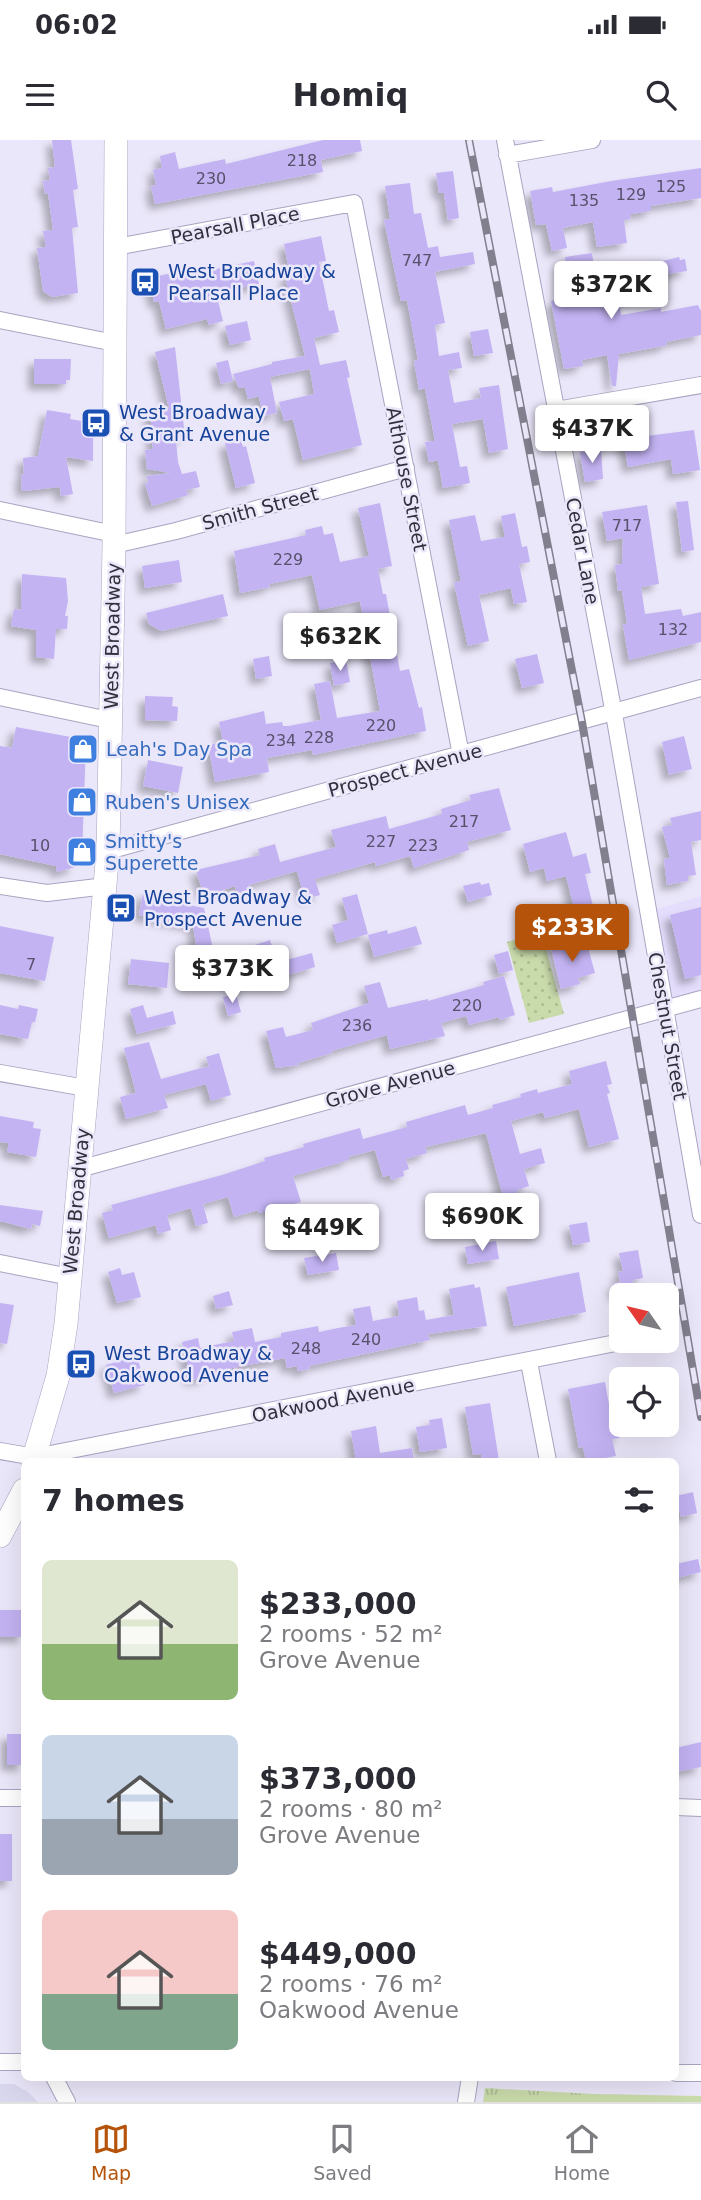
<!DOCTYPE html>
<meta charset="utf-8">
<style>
body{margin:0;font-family:"DejaVu Sans",sans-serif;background:#f2f2f3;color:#2b2b33;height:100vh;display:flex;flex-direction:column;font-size:26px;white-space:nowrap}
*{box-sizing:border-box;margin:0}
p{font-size:23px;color:#7c7c81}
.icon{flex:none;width:38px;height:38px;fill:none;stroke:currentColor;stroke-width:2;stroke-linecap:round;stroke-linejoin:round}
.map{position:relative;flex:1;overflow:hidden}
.details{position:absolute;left:21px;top:1318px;width:658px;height:623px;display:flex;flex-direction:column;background:#fff;border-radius:10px;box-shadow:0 7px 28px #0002}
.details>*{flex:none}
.needle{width:46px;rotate:304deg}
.controls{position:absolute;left:609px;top:1143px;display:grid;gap:14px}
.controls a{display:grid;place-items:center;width:70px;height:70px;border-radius:10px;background:#fff;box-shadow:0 7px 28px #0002;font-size:35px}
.price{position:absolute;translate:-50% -60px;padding:0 16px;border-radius:7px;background:#fff;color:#222;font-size:23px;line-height:46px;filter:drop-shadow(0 2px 4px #0008)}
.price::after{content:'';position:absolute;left:50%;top:42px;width:21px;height:16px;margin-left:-10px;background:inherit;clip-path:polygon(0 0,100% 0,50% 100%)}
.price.current{background:#b45309;color:#fff}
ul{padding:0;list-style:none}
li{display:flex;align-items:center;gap:21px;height:175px;padding:0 21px}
li span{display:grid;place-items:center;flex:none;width:196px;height:140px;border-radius:10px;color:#555}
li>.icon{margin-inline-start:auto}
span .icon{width:84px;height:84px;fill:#fffc;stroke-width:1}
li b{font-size:30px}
h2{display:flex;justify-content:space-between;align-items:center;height:84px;padding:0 21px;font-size:30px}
.status{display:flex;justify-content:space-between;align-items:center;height:49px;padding:0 35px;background:#fff;direction:ltr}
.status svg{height:19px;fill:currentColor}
header{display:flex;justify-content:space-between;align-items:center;height:91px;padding:0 21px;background:#fff;font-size:32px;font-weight:600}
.menu{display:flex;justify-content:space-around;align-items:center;height:98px;border-top:2px solid #e1e1e2;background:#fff;font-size:19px;color:#7c7c81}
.menu a{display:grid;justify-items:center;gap:4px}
.menu .current{color:#b45309}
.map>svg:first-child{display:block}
.built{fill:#e4ddfc}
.education{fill:#d9d7ed}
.grass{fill:url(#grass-dots)}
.park{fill:url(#park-tufts)}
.building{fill:#c3b3f3;filter:url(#shadow)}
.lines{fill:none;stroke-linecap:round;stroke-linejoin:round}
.minor-casing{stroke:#aaa3c1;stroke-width:18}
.secondary-casing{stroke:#aaa3c1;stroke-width:24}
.minor{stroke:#fff;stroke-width:16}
.secondary{stroke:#fff;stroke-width:23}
.rail-casing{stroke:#827f8e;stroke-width:8}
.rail{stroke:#ebe7fa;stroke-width:5;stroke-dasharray:16;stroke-linecap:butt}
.labels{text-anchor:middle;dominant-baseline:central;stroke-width:5;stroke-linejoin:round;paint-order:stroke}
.number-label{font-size:16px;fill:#57516a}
.street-label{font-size:19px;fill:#33303d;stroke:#ebe7fa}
.transit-label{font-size:19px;fill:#164399;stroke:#ebe7fa;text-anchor:start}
.shop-label{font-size:19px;fill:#366cbe;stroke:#ebe7fa;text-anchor:start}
</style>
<div class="status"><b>06:02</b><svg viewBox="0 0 49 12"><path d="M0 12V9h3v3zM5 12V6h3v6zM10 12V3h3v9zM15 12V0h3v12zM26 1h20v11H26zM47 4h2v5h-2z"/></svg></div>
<header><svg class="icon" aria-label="menu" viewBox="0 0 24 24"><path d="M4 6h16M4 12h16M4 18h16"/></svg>Homiq<svg class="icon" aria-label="search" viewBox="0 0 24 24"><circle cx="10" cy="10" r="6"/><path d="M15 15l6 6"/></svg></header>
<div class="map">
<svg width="701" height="1962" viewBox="0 0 701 1962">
<defs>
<pattern id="grass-dots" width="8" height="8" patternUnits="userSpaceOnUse" patternTransform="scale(1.75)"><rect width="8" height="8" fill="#cadbab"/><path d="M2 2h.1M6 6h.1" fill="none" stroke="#aebc94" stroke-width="1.8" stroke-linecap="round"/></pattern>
<pattern id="park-tufts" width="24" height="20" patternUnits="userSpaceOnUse" patternTransform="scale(1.75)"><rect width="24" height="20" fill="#cadbab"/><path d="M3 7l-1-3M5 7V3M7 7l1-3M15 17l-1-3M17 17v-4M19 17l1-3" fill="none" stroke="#aebc94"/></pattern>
<filter id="shadow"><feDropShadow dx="-6" dy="6" stdDeviation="3.5" flood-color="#0004"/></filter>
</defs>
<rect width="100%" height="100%" fill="#ebe7fa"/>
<path class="built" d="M701 756V858L659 868 645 773Z"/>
<path class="education" d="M0 1944H14L28 1952 38 1962H0Z"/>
<path class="grass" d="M541 792 564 874 529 883 507 802Z"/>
<path class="park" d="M485 1948 594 1954 701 1956V1962H483Z"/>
<path class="building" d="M52 0H71L78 49 73 50 78 87 72 88 78 153 52 157 43 151 37 108 46 107 43 91 53 90 48 53 45 54 43 41 50 40 48 28 55 27Z
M323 0H360L362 11 321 20 323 32 155 64 151 46 156 45 153 30 162 28 160 16 175 12 179 29 225 19 226 24Z
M701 28V58L651 66V71L631 74 630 79 624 80 627 103 597 107 593 82 563 88 567 108 552 111 546 84 536 85 530 51 552 47 553 52 611 41Z
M453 31 459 78 448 80 444 53H439L436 33Z
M410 43 414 74 421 73 428 108 438 106 440 117 473 112 475 124 435 132 445 183 435 185 439 216 459 212 462 228 448 230 454 263 481 258 479 248 499 245 508 309 489 313 483 279 452 284 460 327 467 326 470 343 443 348 438 320 429 322 425 302 435 301 425 248 419 250 414 221 418 220 407 160 401 161 384 80 390 79 385 46Z
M321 96 326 121 319 122 329 171 334 170 339 192 314 198 320 225 346 220 350 237 347 238 362 305 303 320 293 279 284 281 279 262 314 254 310 229 270 237 277 273 263 276 259 256 248 259 245 247 239 248 233 234 272 224V222L305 216 285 137 290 136 284 104Z
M592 113 595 134 608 133 612 168 620 167 621 175 661 168V172L698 165 701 171V195L666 202 667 205 658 207 619 214 616 246H612L607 215 582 220 583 226 564 229 551 161 570 156 565 117Z
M679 117 680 120 685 119 687 131 661 135V139L644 142 642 126Z
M254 121 259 144 216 153 223 181 209 185 207 179 166 189 159 161 154 162 149 138 195 128 211 127V130Z
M247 181 251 200 230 205 225 186Z
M488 189 493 213 474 216 470 192Z
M175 207 185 297 177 298 175 289 178 322 182 334 196 331 200 347 186 350 188 355 152 366 145 344 148 343 147 336 171 333 147 329 145 310 153 309 150 270 169 268 155 212Z
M34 219H71L70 240H66V244H34Z
M228 220 233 241 221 244 216 223Z
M47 270 71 274 70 279 93 283V321L66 317 73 354 61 356 60 347 22 351 21 335 24 334 23 318 38 316Z
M694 290 700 330 673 334 671 319 628 327 623 299Z
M241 299 243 307 246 306 255 343 236 348 225 303Z
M601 309 603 339 585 342 580 312Z
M688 361 694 410 682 412 676 362Z
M380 363 392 426 378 429 383 454H386L400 531 409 529 419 568 422 567 426 591 313 615 312 610 267 618 269 632 215 642 208 605 223 602 219 582 264 571 266 584 282 582 283 586H288L321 580 314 544 330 541 337 578 380 571 360 461 320 470 312 435 269 444 270 447 240 453 234 411 306 395 305 390 322 386 324 395 333 393 340 422 369 416 358 368Z
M647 365 659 444 641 447 645 474 681 469 683 476 701 472V502L629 520 623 485 627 484 622 450 618 451 615 425 622 424 623 398 607 401 602 372Z
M515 373 522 407 527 406 530 422 519 424 527 462 514 464 511 448 479 455 489 501 468 506 454 443 461 441 449 380 475 375 481 401 505 397 501 376Z
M179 420 182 442 145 448 142 426Z
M22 434 66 438 68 461 65 476H68L67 489H56L54 519 36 517V490L11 486 14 469 21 470Z
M223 454 228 476 161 491 149 484 146 473Z
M537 514 544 543 522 548 515 519Z
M269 516 272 536 256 539 253 519Z
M346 520 350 542 334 546 330 523Z
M145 556 173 557 172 566 178 567 177 581 145 580Z
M16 587 71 597V600L86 602 82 716 72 718 75 727 57 732 56 726 0 714V606L12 608Z
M684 596 692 629 669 635 662 602Z
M148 620 183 627 178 653 143 646Z
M499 648 511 690 467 702 469 710 414 728 410 716 376 726 375 722 315 739 320 755 305 759 297 731 249 745 251 749 237 753 235 746 204 756 196 730 260 715 258 709 275 704 280 722 336 707 331 690 386 676 389 689 442 674 441 669 471 660 469 655Z
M701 671V700L691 702 696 735 688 736V741L667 745 664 719 670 718 662 687 672 685 670 678Z
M566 692 573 717 586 713 591 733 585 734 594 770 576 775 566 736 547 741 544 728 530 732 523 704Z
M480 742 481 745 489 743 492 755 468 762 463 746Z
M143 752 165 756 164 760 204 768 215 818 270 800 277 821 279 822 312 813 315 827 268 841 262 821 209 836 202 810 197 811 193 785 139 775Z
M357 754 368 794 337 803 332 785 348 780 342 758Z
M701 767V835L685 839 670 775Z
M0 786 54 797 45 841 0 833Z
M416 786 422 804 374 817 368 795 387 790 388 794Z
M563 801 566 810 587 804 595 833 578 838 580 844 561 849 550 804Z
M508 811 513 830 499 834 494 815Z
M131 819 169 823 167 848 128 844Z
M504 836 515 875 500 880 499 877 469 885 466 876 441 883 445 896 390 909 387 895 331 911 332 913 298 923 299 925 276 928 266 891 283 887 286 897 313 890 311 883 369 863 364 846 380 842 388 868 428 859V861L484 845 483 842Z
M236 854 241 872 228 876 223 857Z
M0 865 18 869 19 865 38 869 35 882H32L28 899 0 894Z
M143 865 147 878 173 871 176 884 137 894 130 869Z
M149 902 161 939 209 926 206 917 219 913 231 955 211 961 206 944 164 955 168 968 126 979 120 957 136 953 124 908Z
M606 921 612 944 607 945 610 953 607 954 619 999 589 1007 579 969 545 978 543 972 511 981 520 1014 541 1008 545 1023 524 1029 529 1046 517 1050 520 1060 505 1064 486 993 425 1007 427 1013 406 1019 409 1029 403 1031 404 1036 391 1040 390 1035 383 1037 375 1010 348 1017 349 1020 293 1036 301 1062 259 1073 258 1070 234 1077 228 1057 203 1064 208 1083 196 1086 191 1068 167 1075 171 1090 158 1094 156 1085 109 1098 102 1073 113 1070 111 1065 222 1035 265 1021 264 1018 304 1007 303 1004 360 988 363 999 407 987 406 982 465 965 468 975 493 968 492 965 521 957 520 954 537 949 538 953 572 944 569 931Z
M0 976 34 982 33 988 41 989 36 1017 7 1012 9 1003 0 1002Z
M0 1065 43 1071 40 1086 32 1084 31 1089 0 1081Z
M587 1082 590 1102 573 1105 569 1085Z
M496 1101 499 1119 468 1124 465 1107Z
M638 1110 643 1138 633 1140 635 1155H615L613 1144 620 1142 618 1132 623 1131 619 1113Z
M336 1113 339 1130 308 1135 304 1118Z
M120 1128 122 1135 134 1132 141 1157 117 1163 108 1132Z
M579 1132 586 1172 514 1186 506 1147Z
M474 1144 475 1148 480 1147 487 1186 428 1194 430 1200 309 1226 310 1229 298 1231 297 1226 287 1228 285 1218 206 1233 207 1237 191 1240 182 1202 198 1198 200 1208 234 1201 232 1192 252 1188 255 1202 281 1197V1193L318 1186 319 1192 338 1188 356 1185 353 1169 370 1166 373 1181 399 1176 397 1161 417 1157 419 1171 424 1170 426 1180 454 1175 449 1149Z
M229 1151 233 1165 216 1169 213 1156Z
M0 1163 14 1165 7 1204 0 1203Z
M137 1216 145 1245 114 1253 106 1225Z
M605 1242 612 1281 616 1280 620 1298 612 1299 616 1316 586 1321 583 1307 579 1308 568 1249Z
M490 1263 499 1321H482L481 1314 473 1315 465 1267Z
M442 1278 447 1308 420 1312 416 1287 430 1285 429 1280Z
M376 1286 380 1313 412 1308 414 1321H356L351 1291Z
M693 1352 697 1373 681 1377 676 1356Z
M698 1419 701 1432 677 1438 676 1424Z
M0 1470H24V1497H0Z
M7 1594H24V1625H7Z
M701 1602V1627L676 1632V1608Z
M0 1694H12V1741H0Z"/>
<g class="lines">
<g class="minor-casing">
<path id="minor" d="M505 0 614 574 701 1075
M507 15 592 0
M116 107 354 63 461 615
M0 180 115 203
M556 270 701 245
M0 370 114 394
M114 405 176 391 406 328
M0 557 109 580
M108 711 701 548
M0 746 47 753 106 746
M0 933 86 948
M79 1029 701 859
M0 1123 70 1137
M529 1222 548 1321
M0 1311 35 1317 631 1200
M0 1658H24
M676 1667 701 1668
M0 1922H24
M676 1933H701
M54 1937 67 1962
M466 1962 470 1937"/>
</g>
<g class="secondary-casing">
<path id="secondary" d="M33 1321 58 1236 66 1184 108 711 114 405 116 0
M0 1396 24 1350"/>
</g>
<use href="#minor" class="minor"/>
<use href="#secondary" class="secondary"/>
<g class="rail-casing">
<path id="rail" d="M469 0 582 582 701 1277"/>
</g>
<use href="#rail" class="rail"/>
</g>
<defs>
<g id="bus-square" transform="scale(1.575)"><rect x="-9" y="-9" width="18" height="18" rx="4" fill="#1a4fb4" stroke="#ebe7fa"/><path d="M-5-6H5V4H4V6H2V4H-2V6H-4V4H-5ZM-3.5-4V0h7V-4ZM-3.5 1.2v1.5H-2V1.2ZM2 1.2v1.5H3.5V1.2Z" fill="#fff"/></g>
<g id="shop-square" transform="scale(1.575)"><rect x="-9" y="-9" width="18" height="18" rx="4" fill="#3f7fe0" stroke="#ebe7fa"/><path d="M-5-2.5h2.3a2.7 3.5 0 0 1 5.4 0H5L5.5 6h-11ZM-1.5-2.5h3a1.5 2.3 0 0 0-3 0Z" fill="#fff"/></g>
</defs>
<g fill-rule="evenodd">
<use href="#bus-square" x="145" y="142"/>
<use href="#bus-square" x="96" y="283"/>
<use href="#shop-square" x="83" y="609"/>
<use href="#shop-square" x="82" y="662"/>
<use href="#shop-square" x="82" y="712"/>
<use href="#bus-square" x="121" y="768"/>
<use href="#bus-square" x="81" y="1224"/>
</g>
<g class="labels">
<g class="number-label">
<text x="302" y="20">218</text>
<text x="211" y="38">230</text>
<text x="671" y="46">125</text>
<text x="631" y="54">129</text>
<text x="584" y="60">135</text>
<text x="417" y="120">747</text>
<text x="627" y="385">717</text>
<text x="288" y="419">229</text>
<text x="673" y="489">132</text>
<text x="381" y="585">220</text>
<text x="319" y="597">228</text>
<text x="281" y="600">234</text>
<text x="464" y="681">217</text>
<text x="381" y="701">227</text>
<text x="40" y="705">10</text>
<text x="423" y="705">223</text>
<text x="31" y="824">7</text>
<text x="467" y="865">220</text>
<text x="357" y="885">236</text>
<text x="366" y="1199">240</text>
<text x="306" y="1208">248</text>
</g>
<g class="street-label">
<text transform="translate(235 85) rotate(-11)">Pearsall Place</text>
<text transform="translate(407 339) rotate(79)">Althouse Street</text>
<text transform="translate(260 368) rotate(-15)">Smith Street</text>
<text transform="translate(583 411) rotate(79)">Cedar Lane</text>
<text transform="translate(112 496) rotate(-89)">West Broadway</text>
<text transform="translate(405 630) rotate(-15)">Prospect Avenue</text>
<text transform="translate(668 886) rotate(80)">Chestnut Street</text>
<text transform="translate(390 944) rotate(-15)">Grove Avenue</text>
<text transform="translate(76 1061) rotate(-85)">West Broadway</text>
<text transform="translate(333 1260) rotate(-11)">Oakwood Avenue</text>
</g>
<g class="transit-label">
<text x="168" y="131">West Broadway &amp;<tspan x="168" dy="22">Pearsall Place</tspan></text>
<text x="119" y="272">West Broadway<tspan x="119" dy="22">&amp; Grant Avenue</tspan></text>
<text x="144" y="757">West Broadway &amp;<tspan x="144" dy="22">Prospect Avenue</tspan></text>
<text x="104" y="1213">West Broadway &amp;<tspan x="104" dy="22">Oakwood Avenue</tspan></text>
</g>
<g class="shop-label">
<text x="106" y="609">Leah's Day Spa</text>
<text x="105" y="662">Ruben's Unisex</text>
<text x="105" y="701">Smitty's<tspan x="105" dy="22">Superette</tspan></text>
</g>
</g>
</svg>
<div class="controls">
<a><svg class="needle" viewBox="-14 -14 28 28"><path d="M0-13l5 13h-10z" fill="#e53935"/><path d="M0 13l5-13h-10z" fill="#7c7c81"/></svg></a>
<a><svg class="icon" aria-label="locate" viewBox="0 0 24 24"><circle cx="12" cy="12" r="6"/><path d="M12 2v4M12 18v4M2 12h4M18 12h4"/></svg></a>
</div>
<b class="price" style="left:611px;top:181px">$372K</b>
<b class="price" style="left:592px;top:325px">$437K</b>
<b class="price" style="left:340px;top:533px">$632K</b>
<b class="price current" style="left:572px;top:824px">$233K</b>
<b class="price" style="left:232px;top:865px">$373K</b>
<b class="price" style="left:482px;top:1113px">$690K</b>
<b class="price" style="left:322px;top:1124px">$449K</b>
<section class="details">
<h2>7 homes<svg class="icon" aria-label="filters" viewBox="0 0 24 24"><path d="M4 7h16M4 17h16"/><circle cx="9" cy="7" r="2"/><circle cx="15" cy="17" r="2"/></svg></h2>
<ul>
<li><span style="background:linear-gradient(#dfe7d0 60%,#8fb573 0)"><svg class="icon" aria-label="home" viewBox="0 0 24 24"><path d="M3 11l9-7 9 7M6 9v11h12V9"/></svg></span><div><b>$233,000</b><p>2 rooms · 52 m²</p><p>Grove Avenue</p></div></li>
<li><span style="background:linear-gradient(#c9d6e8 60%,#9aa5b1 0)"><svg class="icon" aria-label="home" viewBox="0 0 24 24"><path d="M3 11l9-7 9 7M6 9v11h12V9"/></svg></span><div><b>$373,000</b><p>2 rooms · 80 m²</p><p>Grove Avenue</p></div></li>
<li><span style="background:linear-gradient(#f6c9c9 60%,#7fa58c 0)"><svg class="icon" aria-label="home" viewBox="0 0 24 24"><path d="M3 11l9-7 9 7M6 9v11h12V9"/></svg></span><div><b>$449,000</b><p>2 rooms · 76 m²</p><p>Oakwood Avenue</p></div></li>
</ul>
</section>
</div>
<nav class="menu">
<a class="current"><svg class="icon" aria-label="map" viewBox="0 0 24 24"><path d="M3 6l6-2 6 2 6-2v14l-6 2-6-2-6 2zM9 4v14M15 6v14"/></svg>Map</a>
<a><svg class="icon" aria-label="saved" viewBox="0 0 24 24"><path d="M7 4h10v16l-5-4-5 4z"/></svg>Saved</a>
<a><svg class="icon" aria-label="home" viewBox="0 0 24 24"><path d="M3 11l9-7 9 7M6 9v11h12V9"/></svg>Home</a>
</nav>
